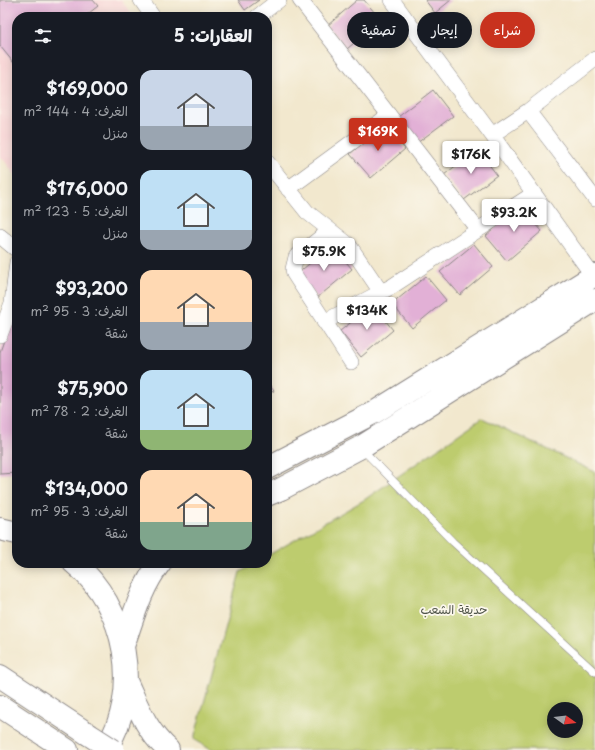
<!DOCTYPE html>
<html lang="ar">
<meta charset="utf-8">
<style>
body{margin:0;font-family:"Playpen Sans","Playpen Sans Arabic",sans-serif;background:#20242c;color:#f1f3f6;direction:rtl;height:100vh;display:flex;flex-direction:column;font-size:15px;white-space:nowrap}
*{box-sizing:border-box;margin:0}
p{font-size:13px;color:#9ea1a6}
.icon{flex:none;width:22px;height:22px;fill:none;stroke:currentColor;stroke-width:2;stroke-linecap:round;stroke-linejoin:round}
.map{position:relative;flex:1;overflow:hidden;direction:ltr}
.sheet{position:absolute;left:12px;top:12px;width:260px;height:556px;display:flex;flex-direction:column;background:#171b24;border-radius:16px;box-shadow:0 2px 10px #0003;direction:rtl}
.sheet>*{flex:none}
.guide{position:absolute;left:284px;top:12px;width:251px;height:36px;direction:rtl;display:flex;gap:8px}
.needle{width:26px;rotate:105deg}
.buttons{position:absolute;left:547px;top:702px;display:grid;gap:8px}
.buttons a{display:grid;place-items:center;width:36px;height:36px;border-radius:50%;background:#171b24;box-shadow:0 2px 10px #0003;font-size:20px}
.price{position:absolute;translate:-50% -34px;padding:0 9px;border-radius:4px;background:#fff;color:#222;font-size:13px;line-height:26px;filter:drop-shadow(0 1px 2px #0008)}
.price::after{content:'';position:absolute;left:50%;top:24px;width:12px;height:9px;margin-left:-6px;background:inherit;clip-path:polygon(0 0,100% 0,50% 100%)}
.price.on{background:#c8321e;color:#fff}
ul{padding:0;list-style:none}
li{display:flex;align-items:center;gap:12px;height:100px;padding:0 20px}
li span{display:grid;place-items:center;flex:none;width:112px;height:80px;border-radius:12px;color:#555}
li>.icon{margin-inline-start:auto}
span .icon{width:48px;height:48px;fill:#fffc;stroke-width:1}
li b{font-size:17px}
h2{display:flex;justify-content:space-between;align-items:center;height:48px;padding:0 20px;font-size:17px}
.pill{padding:0 14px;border-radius:18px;background:#171b24;box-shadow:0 2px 10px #0003;font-size:14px;line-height:36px}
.pill.on{background:#c8321e;color:#fff}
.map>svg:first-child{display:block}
.built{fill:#f7cfd2}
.green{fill:#bdcc6e;stroke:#707754;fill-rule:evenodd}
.building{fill:#e2b0d6}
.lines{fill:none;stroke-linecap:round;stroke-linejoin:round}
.lane-casing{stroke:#8a8584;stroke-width:8}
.street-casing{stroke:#8a8584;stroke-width:16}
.primary-casing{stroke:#8a8584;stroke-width:24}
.highway-casing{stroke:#8a8584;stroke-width:24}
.lane{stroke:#fff;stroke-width:7}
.street{stroke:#fff;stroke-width:15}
.primary{stroke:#fff;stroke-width:22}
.highway{stroke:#fff;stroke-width:22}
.highway-bridge-casing{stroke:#8a8584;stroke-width:24;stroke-linecap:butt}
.highway-bridge{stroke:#fff;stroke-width:22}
.labels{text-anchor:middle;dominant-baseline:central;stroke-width:3.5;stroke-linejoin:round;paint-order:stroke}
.park-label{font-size:12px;fill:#50554a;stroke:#fbf7ec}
</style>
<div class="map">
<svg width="595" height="750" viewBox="0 0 595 750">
<rect width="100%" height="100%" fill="#fbf7ec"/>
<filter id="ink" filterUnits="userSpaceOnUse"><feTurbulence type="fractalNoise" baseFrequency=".025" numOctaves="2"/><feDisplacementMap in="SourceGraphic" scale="8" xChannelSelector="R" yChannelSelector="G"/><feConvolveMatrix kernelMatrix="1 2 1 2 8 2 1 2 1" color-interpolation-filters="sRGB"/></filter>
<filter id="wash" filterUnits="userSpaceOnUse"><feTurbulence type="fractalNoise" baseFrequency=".012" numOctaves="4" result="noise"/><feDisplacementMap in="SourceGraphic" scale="16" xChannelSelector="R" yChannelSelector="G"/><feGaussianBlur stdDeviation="0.9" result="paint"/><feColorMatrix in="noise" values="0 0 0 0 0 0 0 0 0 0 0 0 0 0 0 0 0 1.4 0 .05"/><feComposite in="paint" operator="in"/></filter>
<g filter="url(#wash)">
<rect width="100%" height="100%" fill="#f2e8ce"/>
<path class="built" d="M0 0H121L134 17H17V177L0 155Z"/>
<path class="green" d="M482 418 595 472V750H211L194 739 240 572 255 563H267V556L364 500ZM554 709H576V731H554Z"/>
<g id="blocks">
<path class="building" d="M0 0H93L98 6 84 17H17V67L0 46Z
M238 0H259L245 10Z
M357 0H364L381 20 347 49 327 26Z
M425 0H451L435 13Z
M433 90 453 116 417 143 398 117Z
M384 125 405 149 371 178 350 154Z
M477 149 497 175 464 200 444 175Z
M520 206 542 231 507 261 486 236Z
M474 244 493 267 460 295 440 272Z
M332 245 352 269 317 298 297 274Z
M426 276 446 300 412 328 392 304Z
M373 305 393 330 361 357 340 331Z
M13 314 17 315V473L0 474V352Z
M267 382 274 391 267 394Z"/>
</g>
</g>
<g filter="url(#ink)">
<use href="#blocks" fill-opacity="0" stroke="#8a8584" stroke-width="1"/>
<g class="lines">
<g class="lane-casing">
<path id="lane" d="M362 449 453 542 595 672"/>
</g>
<g class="street-casing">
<path id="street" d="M141 0 153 17
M300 0 389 115
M392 0 492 135 593 276
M257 17 279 0
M528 111 595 199
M492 135 528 111 595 59
M267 162 307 212 349 245 381 292 391 287 533 194
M288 189 389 115 478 230
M330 230 296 257 293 269 294 274 351 362
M0 236 17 250
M324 322 381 292
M0 335 12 303 17 262"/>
</g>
<g class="primary-casing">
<path id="primary" d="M267 468 375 412 595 275
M267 495 281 489 361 447 595 300
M123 646C133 618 141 587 160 563"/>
</g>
<g class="highway-casing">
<path id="highway" d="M0 529 17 533
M74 563C127 606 143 692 105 750
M0 676 88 734
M126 681C138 707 146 730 168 750
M0 706 67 750"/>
</g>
<use href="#lane" class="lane"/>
<use href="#street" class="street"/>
<use href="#primary" class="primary"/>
<use href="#highway" class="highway"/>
<g class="highway-bridge-casing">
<path id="highway-bridge" d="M88 734 113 750"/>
</g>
<use href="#highway-bridge" class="highway-bridge"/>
</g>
</g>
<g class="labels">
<g class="park-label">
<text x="454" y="609">حديقة الشعب</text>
</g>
</g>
</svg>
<div class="buttons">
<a><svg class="needle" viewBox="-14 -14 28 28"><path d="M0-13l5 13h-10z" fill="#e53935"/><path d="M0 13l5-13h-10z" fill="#9ea1a6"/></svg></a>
</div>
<b class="price on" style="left:378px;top:152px">$169K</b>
<b class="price" style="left:471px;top:175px">$176K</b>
<b class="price" style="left:514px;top:233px">$93.2K</b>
<b class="price" style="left:324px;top:272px">$75.9K</b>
<b class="price" style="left:367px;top:331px">$134K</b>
<div class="guide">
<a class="pill on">شراء</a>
<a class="pill">إيجار</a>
<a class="pill">تصفية</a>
</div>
<section class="sheet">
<h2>العقارات: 5<svg class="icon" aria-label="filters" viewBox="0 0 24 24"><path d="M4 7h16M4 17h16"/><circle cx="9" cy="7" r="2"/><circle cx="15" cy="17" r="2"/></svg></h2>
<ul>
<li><span style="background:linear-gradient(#c9d6e8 70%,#9aa5b1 0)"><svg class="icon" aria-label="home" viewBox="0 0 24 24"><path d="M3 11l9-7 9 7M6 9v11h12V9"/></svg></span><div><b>$169,000</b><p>الغرف: 4 · 144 m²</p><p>منزل</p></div></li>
<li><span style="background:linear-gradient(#bfe0f5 75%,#9aa5b1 0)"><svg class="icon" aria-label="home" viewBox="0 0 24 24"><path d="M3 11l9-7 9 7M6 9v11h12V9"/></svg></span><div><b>$176,000</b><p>الغرف: 5 · 123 m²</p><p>منزل</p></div></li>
<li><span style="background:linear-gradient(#ffd9b3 65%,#9aa5b1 0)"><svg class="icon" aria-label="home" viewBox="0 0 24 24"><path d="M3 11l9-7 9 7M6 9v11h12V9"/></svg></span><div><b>$93,200</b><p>الغرف: 3 · 95 m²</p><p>شقة</p></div></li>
<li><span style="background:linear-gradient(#bfe0f5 75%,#8fb573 0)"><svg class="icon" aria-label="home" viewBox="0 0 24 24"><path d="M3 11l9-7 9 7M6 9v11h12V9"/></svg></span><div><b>$75,900</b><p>الغرف: 2 · 78 m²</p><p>شقة</p></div></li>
<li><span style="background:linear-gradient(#ffd9b3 65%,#7fa58c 0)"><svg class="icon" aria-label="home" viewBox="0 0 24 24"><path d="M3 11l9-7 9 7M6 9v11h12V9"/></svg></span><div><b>$134,000</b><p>الغرف: 3 · 95 m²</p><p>شقة</p></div></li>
</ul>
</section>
</div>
